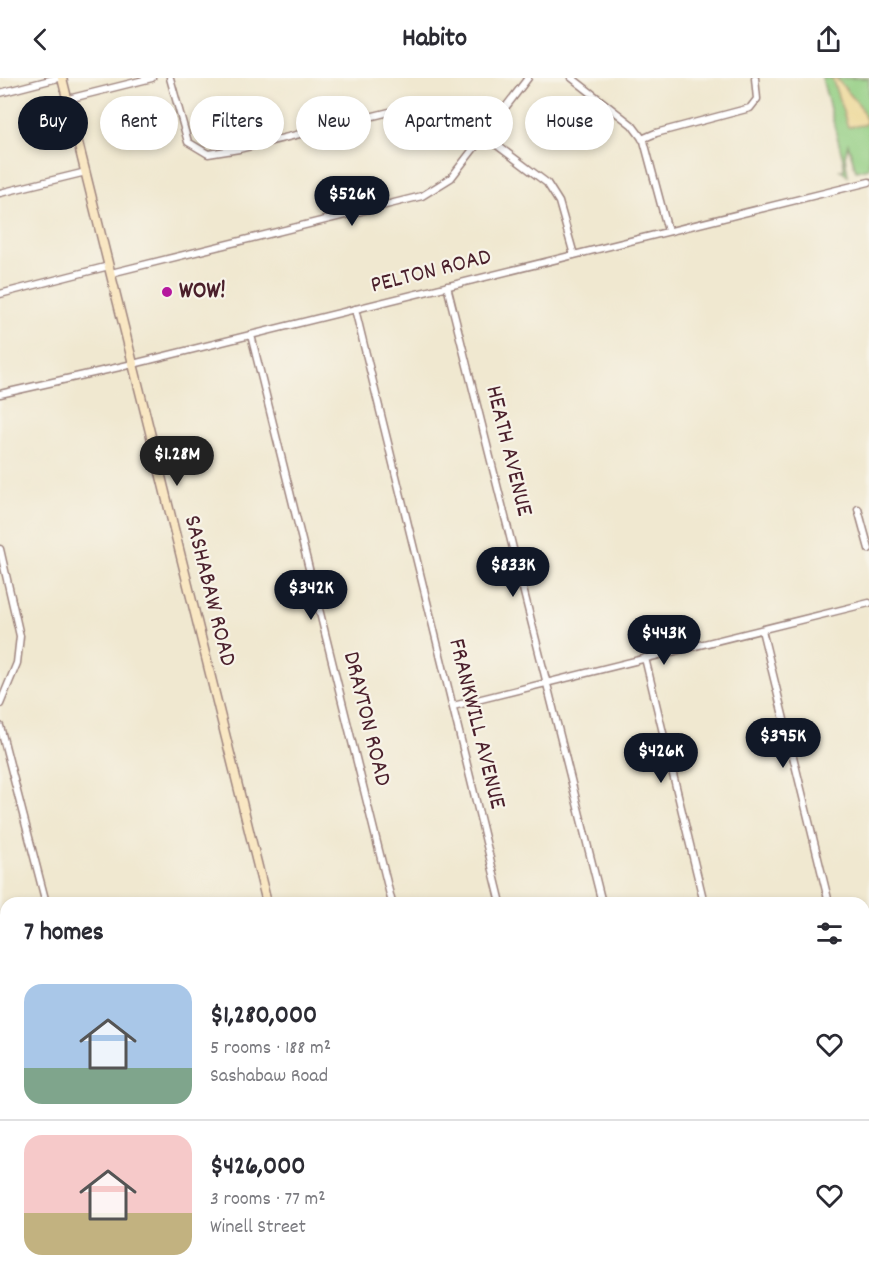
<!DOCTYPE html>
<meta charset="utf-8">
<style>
body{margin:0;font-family:Dekko,sans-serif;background:#f2f2f3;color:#2b2b33;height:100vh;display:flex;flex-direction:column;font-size:22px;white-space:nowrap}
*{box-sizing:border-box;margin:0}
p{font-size:20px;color:#7c7c81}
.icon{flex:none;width:33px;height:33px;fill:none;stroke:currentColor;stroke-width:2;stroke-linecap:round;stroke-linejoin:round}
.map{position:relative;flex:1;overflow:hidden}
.details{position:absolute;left:0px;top:819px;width:870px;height:386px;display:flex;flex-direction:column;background:#fff;border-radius:18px 18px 0 0;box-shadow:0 3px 9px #0003}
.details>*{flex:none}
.top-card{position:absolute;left:18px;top:18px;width:834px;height:54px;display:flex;gap:12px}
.price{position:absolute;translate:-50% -51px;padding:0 14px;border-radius:21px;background:#111827;color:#fff;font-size:20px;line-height:39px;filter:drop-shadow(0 2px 3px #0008)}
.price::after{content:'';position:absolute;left:50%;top:36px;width:18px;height:14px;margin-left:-9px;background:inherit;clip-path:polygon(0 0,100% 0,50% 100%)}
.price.current{background:#222;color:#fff}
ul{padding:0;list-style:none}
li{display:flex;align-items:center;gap:18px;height:150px;padding:0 24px}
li+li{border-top:2px solid #e1e1e2}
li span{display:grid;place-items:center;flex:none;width:168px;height:120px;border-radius:18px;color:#555}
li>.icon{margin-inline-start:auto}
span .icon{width:72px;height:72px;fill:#fffc;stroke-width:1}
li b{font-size:26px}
h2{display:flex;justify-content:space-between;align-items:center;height:72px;padding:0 24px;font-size:26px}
.pill{padding:0 21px;border-radius:27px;background:#fff;box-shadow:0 3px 9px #0003;font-size:21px;line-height:54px}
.pill.current{background:#111827;color:#fff}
header{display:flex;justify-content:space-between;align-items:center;height:78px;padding:0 24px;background:#fff;font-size:27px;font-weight:800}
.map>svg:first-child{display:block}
.green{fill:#92ce82;stroke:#6e7656;stroke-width:1.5}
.sand{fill:#eeda9e;stroke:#9c7c64;stroke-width:1.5}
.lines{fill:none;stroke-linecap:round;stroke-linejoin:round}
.stream{stroke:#69b1e1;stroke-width:1.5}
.street-casing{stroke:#9d847e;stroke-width:9}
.secondary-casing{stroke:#9d847e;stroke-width:11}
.street{stroke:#fff;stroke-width:6}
.secondary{stroke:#f9e7c3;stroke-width:8}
.poi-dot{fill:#b5179e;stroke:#f7f3e8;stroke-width:2}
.labels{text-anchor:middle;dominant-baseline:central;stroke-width:4.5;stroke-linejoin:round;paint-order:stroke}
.street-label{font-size:24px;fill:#4a1f2b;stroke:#f7f3e8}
.poi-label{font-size:24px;font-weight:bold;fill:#4a1f2b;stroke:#f7f3e8;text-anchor:start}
</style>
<header><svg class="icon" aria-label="back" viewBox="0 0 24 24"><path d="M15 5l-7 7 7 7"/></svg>Habito<svg class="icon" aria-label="share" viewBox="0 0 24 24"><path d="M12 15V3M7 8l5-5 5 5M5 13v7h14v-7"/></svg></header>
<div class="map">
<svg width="869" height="1204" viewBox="0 0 869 1204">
<rect width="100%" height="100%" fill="#f7f3e8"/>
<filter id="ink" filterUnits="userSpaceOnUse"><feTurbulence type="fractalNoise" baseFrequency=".0167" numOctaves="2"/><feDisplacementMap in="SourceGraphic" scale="12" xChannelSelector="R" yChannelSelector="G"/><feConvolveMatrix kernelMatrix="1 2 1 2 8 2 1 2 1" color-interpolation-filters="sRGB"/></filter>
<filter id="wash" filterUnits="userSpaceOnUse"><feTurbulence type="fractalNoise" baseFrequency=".008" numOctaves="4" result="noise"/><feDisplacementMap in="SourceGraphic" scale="24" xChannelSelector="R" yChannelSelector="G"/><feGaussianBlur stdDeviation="1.35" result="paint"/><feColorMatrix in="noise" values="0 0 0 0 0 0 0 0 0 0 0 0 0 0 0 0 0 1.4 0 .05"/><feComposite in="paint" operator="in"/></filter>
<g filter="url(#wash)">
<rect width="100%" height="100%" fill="#f0e8d0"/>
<path class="green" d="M822 0H869V90L856 93 848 66 845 78 848 98 840 92H844V85Z
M869 846V1012L864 991V847Z"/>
<path class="sand" d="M832 0H836L860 28 867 44 863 47 848 49Z"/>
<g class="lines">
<path class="stream" d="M864 1037 869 1041
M597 1204 601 1198"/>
</g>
</g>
<g filter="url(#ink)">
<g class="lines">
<g class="street-casing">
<path id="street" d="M170 0 188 64 208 76 239 71 422 26 444 30 453 34 547 105 559 124 574 177
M572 0 632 47 644 63 668 153
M0 15 58 0
M68 21 152 0
M642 61 656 55 750 30 757 21 755 0
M0 115 86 94
M111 195 422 118 451 100 528 0
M447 208 602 825
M0 216 109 188
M355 231 501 825
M251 257 392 825
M0 316 133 286 869 104
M858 431 869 471
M0 471 20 558 17 585 0 626
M762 552 829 825
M645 580 704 825
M453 628 869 525
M0 648 46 825
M0 985 6 983
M0 1004 6 1027
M537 1198 539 1204
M644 1198 649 1204
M728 1198 730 1204
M777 1198 778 1204
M797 1198 799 1204
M672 1204 681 1198"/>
</g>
<g class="secondary-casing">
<path id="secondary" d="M62 0 267 825
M864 846 869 845
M0 1064 6 1063
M349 1198 351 1204
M368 1198 369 1204"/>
</g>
<use href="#street" class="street"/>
<use href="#secondary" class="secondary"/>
</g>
</g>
<circle class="poi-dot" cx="167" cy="214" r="6"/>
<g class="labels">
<g class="street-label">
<text transform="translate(431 194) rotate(-14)">PELTON ROAD</text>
<text transform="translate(508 373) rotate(76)">HEATH AVENUE</text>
<text transform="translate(209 513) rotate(76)">SASHABAW ROAD</text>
<text transform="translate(366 641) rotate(76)">DRAYTON ROAD</text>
<text transform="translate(476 646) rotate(76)">FRANKWILL AVENUE</text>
</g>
<g class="poi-label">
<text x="179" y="214">WOW!</text>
</g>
</g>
</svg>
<b class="price" style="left:352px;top:149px">$526K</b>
<b class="price current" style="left:177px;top:409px">$1.28M</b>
<b class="price" style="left:513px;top:520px">$833K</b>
<b class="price" style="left:311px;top:543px">$342K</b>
<b class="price" style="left:664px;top:588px">$443K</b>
<b class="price" style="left:783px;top:691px">$395K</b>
<b class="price" style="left:661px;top:706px">$426K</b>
<div class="top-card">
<a class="pill current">Buy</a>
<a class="pill">Rent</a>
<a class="pill">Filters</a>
<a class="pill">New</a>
<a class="pill">Apartment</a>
<a class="pill">House</a>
</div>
<section class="details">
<h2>7 homes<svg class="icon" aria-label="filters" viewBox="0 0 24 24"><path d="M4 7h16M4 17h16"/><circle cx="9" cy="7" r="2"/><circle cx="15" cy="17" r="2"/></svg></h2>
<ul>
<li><span style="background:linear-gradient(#a9c7e8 70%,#7fa58c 0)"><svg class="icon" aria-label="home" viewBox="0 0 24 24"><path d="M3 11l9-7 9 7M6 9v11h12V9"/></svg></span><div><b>$1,280,000</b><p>5 rooms · 188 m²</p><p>Sashabaw Road</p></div><svg class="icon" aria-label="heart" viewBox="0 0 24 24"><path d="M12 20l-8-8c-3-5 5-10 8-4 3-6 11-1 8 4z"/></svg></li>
<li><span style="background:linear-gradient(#f6c9c9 65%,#c2b280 0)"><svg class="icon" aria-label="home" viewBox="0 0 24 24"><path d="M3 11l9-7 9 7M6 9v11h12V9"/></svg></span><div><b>$426,000</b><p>3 rooms · 77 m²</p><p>Winell Street</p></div><svg class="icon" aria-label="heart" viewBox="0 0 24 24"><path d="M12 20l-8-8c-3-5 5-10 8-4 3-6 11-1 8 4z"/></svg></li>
</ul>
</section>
</div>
